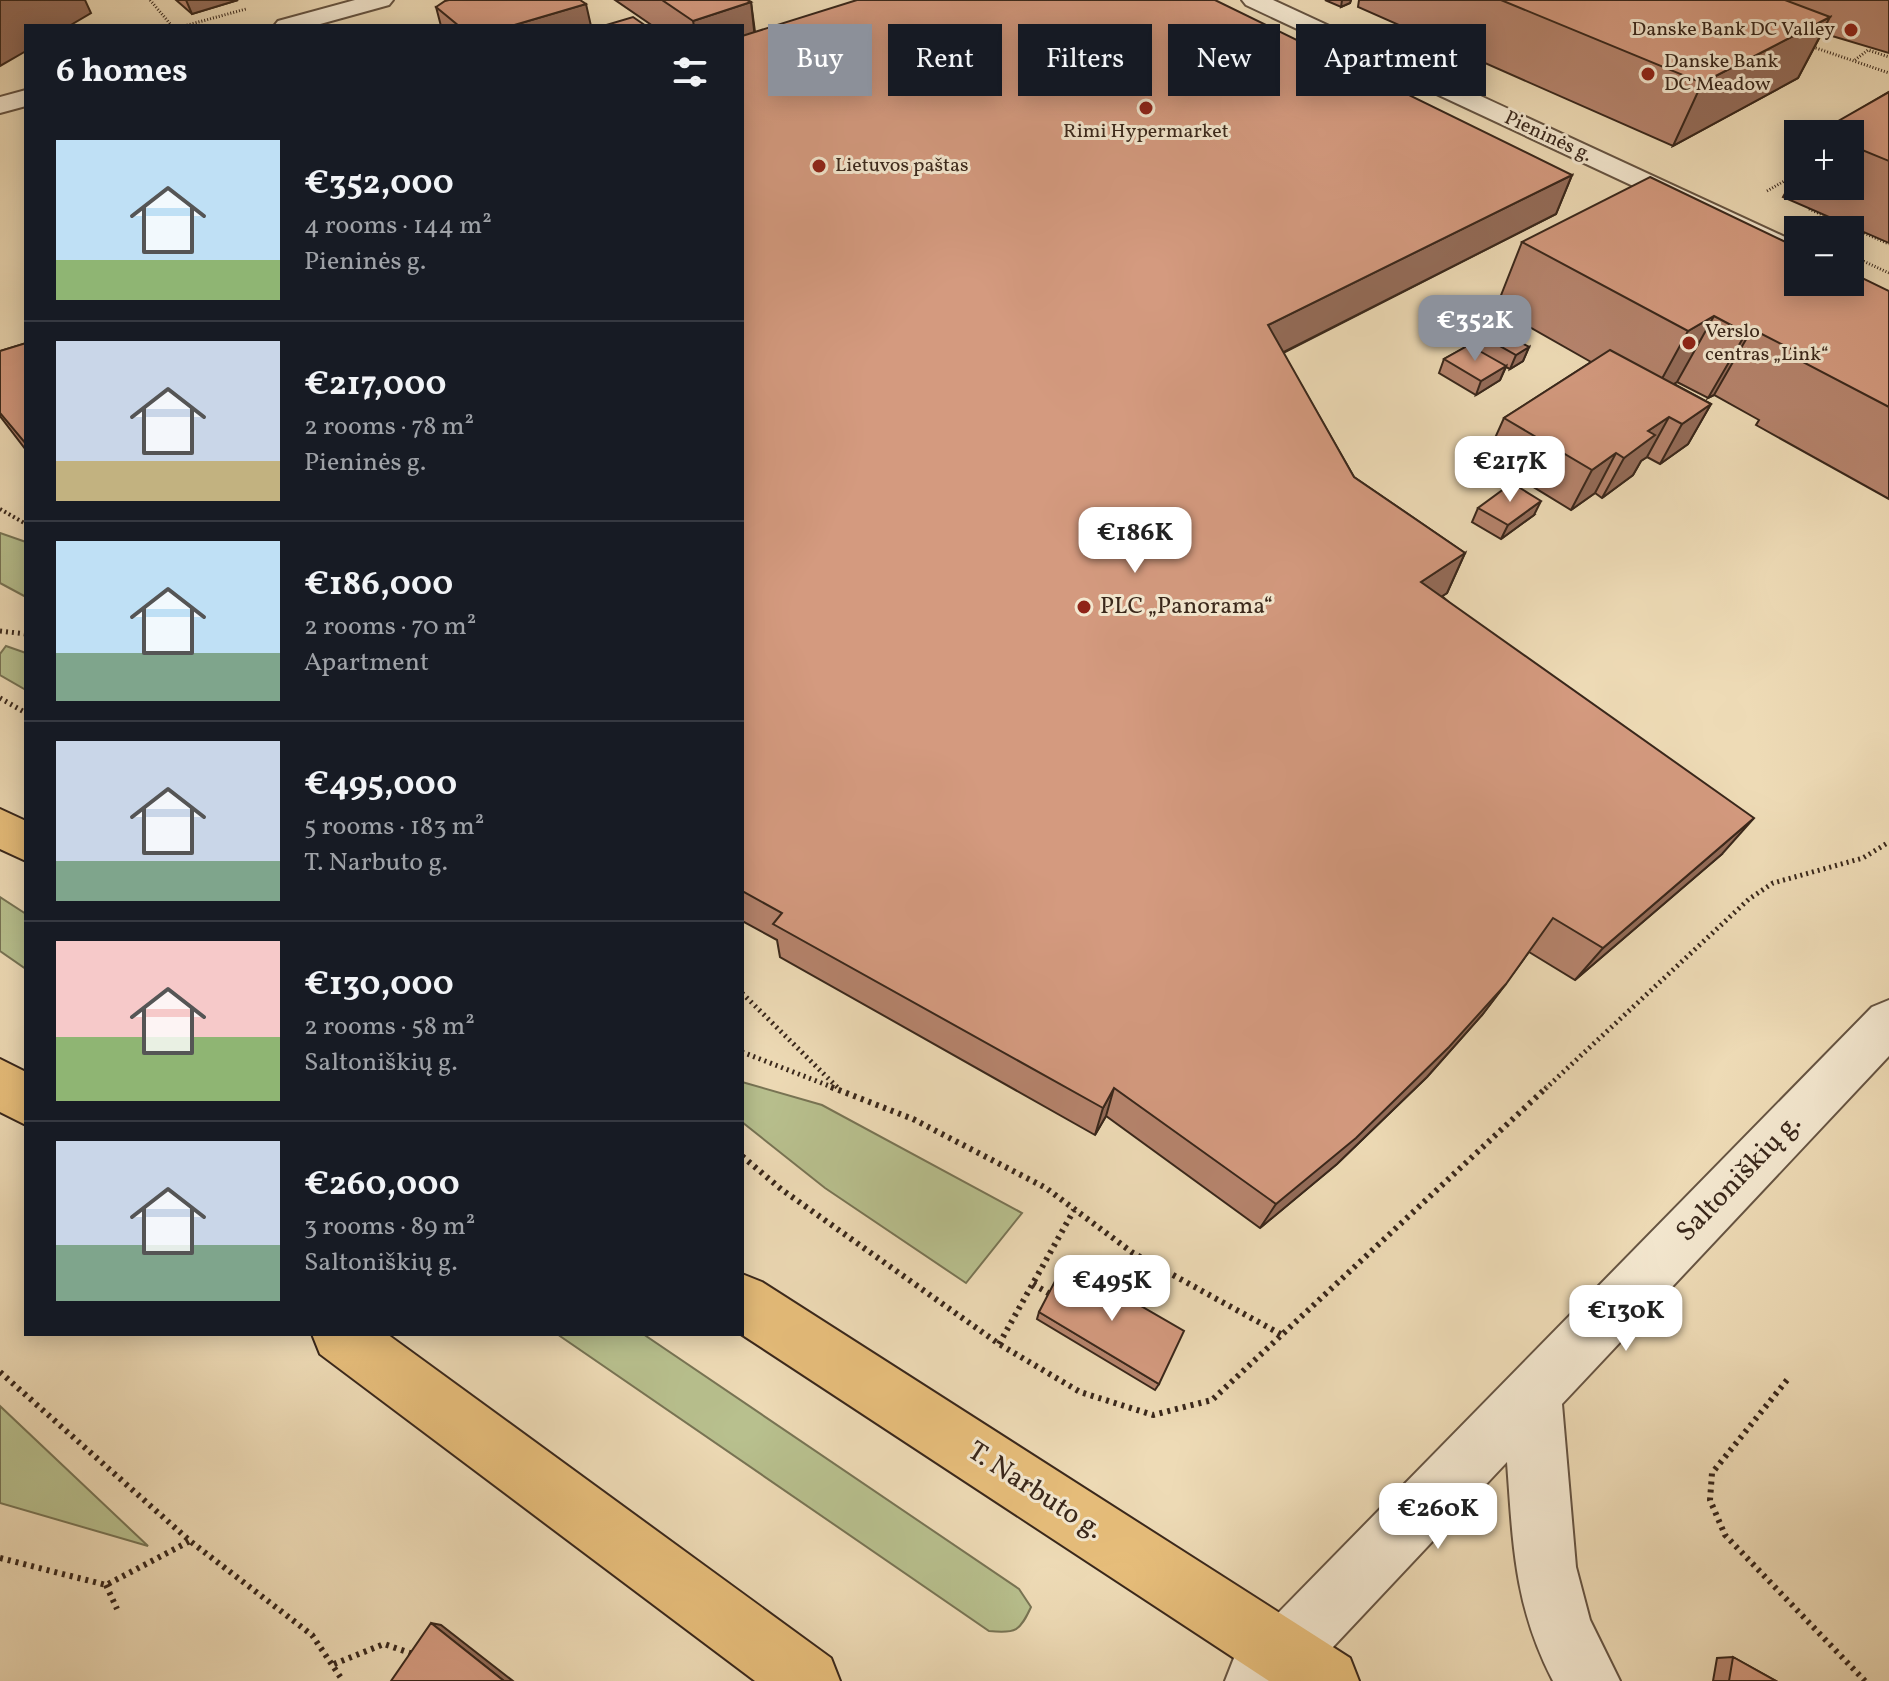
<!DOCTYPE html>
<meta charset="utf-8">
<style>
body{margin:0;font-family:Vollkorn,serif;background:#20242c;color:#f1f3f6;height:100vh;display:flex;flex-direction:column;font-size:30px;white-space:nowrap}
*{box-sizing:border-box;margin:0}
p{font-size:26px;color:#9ea1a6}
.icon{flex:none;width:44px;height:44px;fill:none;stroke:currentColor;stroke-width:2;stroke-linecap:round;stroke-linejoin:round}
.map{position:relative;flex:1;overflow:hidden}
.details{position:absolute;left:24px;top:24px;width:720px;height:1312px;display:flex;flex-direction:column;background:#171b24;border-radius:0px;box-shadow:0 4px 20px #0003}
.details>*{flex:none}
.banner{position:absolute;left:768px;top:24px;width:760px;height:72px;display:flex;gap:16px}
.buttons{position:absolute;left:1784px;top:120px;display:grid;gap:16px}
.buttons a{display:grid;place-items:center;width:80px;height:80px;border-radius:0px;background:#171b24;box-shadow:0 4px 20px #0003;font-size:40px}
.price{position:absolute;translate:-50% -68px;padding:0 18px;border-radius:16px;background:#fff;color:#222;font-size:26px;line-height:52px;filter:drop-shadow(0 2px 4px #0008)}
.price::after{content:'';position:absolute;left:50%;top:48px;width:24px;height:18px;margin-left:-12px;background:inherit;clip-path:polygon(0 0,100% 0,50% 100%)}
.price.on{background:#8c9099;color:#fff}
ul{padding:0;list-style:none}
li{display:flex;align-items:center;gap:24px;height:200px;padding:0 32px}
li+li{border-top:2px solid #363941}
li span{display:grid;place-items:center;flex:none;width:224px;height:160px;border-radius:0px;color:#555}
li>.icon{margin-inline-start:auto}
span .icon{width:96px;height:96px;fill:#fffc;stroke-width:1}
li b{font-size:34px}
h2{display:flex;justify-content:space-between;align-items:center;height:96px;padding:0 32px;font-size:34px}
.pill{padding:0 28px;border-radius:0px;background:#171b24;box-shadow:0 4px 20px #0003;font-size:28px;line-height:72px}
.pill.on{background:#8c9099;color:#fff}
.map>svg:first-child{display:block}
.green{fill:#b8c08e;stroke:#787454;stroke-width:2}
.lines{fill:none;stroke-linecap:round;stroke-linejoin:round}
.minor-casing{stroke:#665442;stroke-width:4}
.tertiary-casing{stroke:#665442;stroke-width:4}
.primary-casing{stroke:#39271b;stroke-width:4}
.path-far3{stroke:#39271b;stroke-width:3;stroke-dasharray:1 2;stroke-linecap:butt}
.path-far2{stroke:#39271b;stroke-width:4;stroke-dasharray:2 3;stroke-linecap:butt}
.path-far1{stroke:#39271b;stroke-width:5;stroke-dasharray:2 4;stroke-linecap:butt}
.path{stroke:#39271b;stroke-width:6;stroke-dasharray:3 5;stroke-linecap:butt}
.minor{fill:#f4e8d0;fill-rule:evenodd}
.tertiary{fill:#f4e8d0;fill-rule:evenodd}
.primary{fill:#e7be7b;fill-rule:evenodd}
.wall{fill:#b6846d;stroke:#39271b;stroke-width:2}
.shaded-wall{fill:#946c59;stroke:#39271b;stroke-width:2}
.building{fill:#d49a7f;stroke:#39271b;stroke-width:2}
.poi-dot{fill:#8f2418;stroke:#f4e8d0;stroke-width:3}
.labels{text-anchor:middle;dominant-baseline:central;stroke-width:6;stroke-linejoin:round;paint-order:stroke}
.far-poi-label{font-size:20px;fill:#39271b;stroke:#f4e8d0;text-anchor:start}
.far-street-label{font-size:20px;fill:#39271b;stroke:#f4e8d0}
.poi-label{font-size:24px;fill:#39271b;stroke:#f4e8d0;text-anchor:start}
.near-street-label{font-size:28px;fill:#39271b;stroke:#f4e8d0}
</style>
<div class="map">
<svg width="1889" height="1681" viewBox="0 0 1889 1681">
<rect width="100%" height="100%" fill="#eedbb6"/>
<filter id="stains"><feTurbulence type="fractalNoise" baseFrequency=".0025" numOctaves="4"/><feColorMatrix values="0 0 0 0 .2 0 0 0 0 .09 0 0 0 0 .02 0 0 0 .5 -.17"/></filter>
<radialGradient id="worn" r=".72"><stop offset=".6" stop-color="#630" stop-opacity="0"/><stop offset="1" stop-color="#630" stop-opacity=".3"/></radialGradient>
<path class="green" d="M0 533 26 542V597L0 583Z
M6 646 26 653V690L0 675V654Z
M0 897 26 914V969L0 951Z
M742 1082 822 1105 1022 1213 966 1283 825 1188 742 1122Z
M557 1334H643L1019 1589 1031 1607C1020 1631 1016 1634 989 1631Z
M0 1406 148 1546 0 1503Z"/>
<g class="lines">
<g class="minor-casing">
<path id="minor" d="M355 0H393L389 5 313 26H274L278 21Z
M1242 0H1273L1798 243V263L1246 5Z
M26 90V106L0 113V97Z"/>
</g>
<g class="tertiary-casing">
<path id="tertiary" d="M1889 1000V1056L1562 1404 1576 1567 1590 1620 1620 1681H1553C1514 1606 1513 1544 1507 1462L1301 1681H1225L1234 1658 1872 1007Z"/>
</g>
<g class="primary-casing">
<path id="primary" d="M0 809 26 821V861L0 849Z
M0 1059 26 1072V1125L0 1112Z
M742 1274 762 1282 1350 1658 1359 1681H1269L741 1334Z
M312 1334H387L831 1658 840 1681H755L320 1354Z"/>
</g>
<path class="path-far3" d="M150 0 172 26
M184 26 246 9
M1810 46 1889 73
M1855 60 1868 50 1889 57
M1767 191 1798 173
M1809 209 1889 244
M1850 255 1889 273"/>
<path class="path-far2" d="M0 509 26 524"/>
<path class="path-far1" d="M0 631 26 634
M0 698 26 713
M742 993 838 1088
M742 1052 837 1089
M1545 1089 1749 899 1773 883 1863 858 1889 842"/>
<path class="path" d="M831 1087 913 1119 1046 1188 1133 1253 1284 1336
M742 1156 781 1189 999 1344 1080 1392 1153 1415 1212 1400 1547 1087
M1033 1284 1050 1294
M999 1344 1074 1210
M0 1372 190 1541 312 1635 343 1681
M1787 1380 1712 1473 1710 1500 1725 1535 1865 1681
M0 1558 106 1585 190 1541
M106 1585 117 1609
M334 1664 384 1644 416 1655"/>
<use href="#minor" class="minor"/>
<use href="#tertiary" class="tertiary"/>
<use href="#primary" class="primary"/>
</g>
<path class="wall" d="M176 0H238L192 14Z
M615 0H747L751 2 755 32 1572 175 1556 214 1283 353 1354 477 1465 553 1447 593 1442 596 1722 854 1575 980 1529 952 1482 1015 1427 1077 1337 1164 1260 1228 1106 1116 1095 1135 780 957 777 940 742 921V26H653Z
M1325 0H1351L1350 3 1341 7Z
M1359 0H1889V53L1822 33 1798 78 1673 146 1358 7Z
M436 7 591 26H441Z
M1889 92V243L1783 197 1798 170V186H1850V134H1818Z
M1522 242 1889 291V499L1756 425 1759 420 1714 395 1708 398 1677 382 1674 384 1711 404 1688 444 1660 464 1647 457 1641 461 1633 475 1602 498 1595 493 1571 510 1486 458 1504 418 1591 362 1496 308Z
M1475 332 1529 347 1523 361 1510 369 1506 367 1500 380 1476 395 1439 373 1444 359 1470 345Z
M26 343V450L0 416V351Z
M1478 508 1534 515 1501 539 1472 522Z
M1039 1312 1159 1384 1155 1390 1037 1319Z
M1733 1657 1776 1681H1713L1717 1658Z"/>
<path class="shaded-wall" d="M0 0H85L91 13 69 26H26V51L0 66Z
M186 0H238L192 14Z
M1342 0H1351L1350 3 1341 7Z
M751 2 755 39 742 44V26H694L693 21Z
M586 4 591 26H511Z
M1830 17 1798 78 1673 146 1702 83Z
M1572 175 1556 214 1258 365 1268 325Z
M1714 316 1677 382 1652 397 1688 331Z
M1752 329 1714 395 1708 398 1746 333Z
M1529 347 1523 361 1510 369 1516 355Z
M1506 366 1500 380 1476 395 1481 381Z
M1711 404 1688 444 1660 464 1682 424Z
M1669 417 1647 457 1641 461 1633 475 1602 498 1624 458 1648 431Z
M1616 453 1595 493 1571 510 1592 470Z
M1541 501 1534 515 1501 539 1508 525Z
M1465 553 1447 593 1404 621 1421 582Z
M1754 818 1722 854 1575 980 1603 948Z
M1506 984 1482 1015 1427 1077 1337 1164 1260 1228 1276 1204Z
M1114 1088 1106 1116 1095 1135 1103 1108Z
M431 1623 441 1625 513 1681H504Z"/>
<path class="building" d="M449 0H580L586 4 511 26H459L436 7 445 1Z
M662 0H747L751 2 693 21Z
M857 0H1215L1572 175 1268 325 1354 477 1465 553 1421 582 1754 818 1603 948 1553 918 1506 984 1449 1047 1356 1138 1276 1204 1114 1088 1103 1108 773 924 782 913 742 891V36Z
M1501 0H1785L1830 17 1702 83Z
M633 17 646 26H603Z
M1889 92V161L1850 145V134H1822L1819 132Z
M1650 177 1798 248V282H1850V272L1889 291V407L1797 359 1803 355 1752 329 1746 333 1714 316 1688 331 1522 242Z
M1489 324 1529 347 1516 355 1475 332Z
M26 343V444L0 413V351Z
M1469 345 1506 366 1481 381 1444 359Z
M1610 350 1711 404 1682 424 1669 417 1648 431 1655 435 1624 458 1616 453 1592 470 1504 418Z
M1512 483 1541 501 1508 525 1478 508Z
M1065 1262 1184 1331 1159 1384 1039 1312Z
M431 1623 504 1681H391Z
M1733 1657 1776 1681H1729Z"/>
<g class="poi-dot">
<circle cx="1851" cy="30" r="8"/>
<circle cx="1648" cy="74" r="8"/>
<circle cx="1146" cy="108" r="8"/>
<circle cx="819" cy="166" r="8"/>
<circle cx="1689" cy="343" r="8"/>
<circle cx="1084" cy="607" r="8"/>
</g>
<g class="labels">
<g class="far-poi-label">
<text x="1835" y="30" text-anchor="end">Danske Bank DC Valley</text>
<text x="1664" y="62">Danske Bank<tspan x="1664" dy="23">DC Meadow</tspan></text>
<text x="1146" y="132" text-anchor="middle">Rimi Hypermarket</text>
<text x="835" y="166">Lietuvos paštas</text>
<text x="1705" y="332">Verslo<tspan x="1705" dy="23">centras „Link“</tspan></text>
</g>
<g class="far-street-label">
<text transform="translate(1548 137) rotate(25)">Pieninės g.</text>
</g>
<g class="poi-label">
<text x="1100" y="607">PLC „Panorama“</text>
</g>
<g class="near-street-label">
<text transform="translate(1739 1178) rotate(-46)">Saltoniškių g.</text>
<text transform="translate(1035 1491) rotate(33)">T. Narbuto g.</text>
</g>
</g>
<rect width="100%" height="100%" filter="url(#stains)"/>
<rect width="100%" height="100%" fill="url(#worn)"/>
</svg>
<div class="buttons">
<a>+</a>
<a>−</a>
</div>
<b class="price on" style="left:1475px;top:363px">€352K</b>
<b class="price" style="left:1510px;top:504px">€217K</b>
<b class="price" style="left:1135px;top:575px">€186K</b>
<b class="price" style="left:1112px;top:1323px">€495K</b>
<b class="price" style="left:1626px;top:1353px">€130K</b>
<b class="price" style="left:1438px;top:1551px">€260K</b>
<div class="banner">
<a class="pill on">Buy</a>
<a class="pill">Rent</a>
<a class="pill">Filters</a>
<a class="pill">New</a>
<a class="pill">Apartment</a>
</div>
<section class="details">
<h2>6 homes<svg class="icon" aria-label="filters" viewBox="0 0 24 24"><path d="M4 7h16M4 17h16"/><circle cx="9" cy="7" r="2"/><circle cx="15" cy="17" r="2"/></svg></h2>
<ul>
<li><span style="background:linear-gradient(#bfe0f5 75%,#8fb573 0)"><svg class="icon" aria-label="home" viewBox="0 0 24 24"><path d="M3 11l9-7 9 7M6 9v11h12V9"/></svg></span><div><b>€352,000</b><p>4 rooms · 144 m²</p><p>Pieninės g.</p></div></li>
<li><span style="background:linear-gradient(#c9d6e8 75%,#c2b280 0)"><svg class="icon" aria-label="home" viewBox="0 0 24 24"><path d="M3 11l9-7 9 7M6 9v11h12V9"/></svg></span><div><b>€217,000</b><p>2 rooms · 78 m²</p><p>Pieninės g.</p></div></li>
<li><span style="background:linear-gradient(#bfe0f5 70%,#7fa58c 0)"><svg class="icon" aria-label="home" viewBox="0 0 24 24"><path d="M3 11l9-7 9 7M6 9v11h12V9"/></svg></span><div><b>€186,000</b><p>2 rooms · 70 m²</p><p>Apartment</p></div></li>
<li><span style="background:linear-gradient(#c9d6e8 75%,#7fa58c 0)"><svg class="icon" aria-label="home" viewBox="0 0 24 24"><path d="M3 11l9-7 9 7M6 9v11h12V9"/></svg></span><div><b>€495,000</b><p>5 rooms · 183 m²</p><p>T. Narbuto g.</p></div></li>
<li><span style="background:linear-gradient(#f6c9c9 60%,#8fb573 0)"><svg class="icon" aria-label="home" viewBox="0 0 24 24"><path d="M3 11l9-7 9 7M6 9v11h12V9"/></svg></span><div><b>€130,000</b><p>2 rooms · 58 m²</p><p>Saltoniškių g.</p></div></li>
<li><span style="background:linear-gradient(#c9d6e8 65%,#7fa58c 0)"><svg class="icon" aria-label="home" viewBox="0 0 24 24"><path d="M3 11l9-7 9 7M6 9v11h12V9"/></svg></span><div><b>€260,000</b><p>3 rooms · 89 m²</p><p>Saltoniškių g.</p></div></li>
</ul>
</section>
</div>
